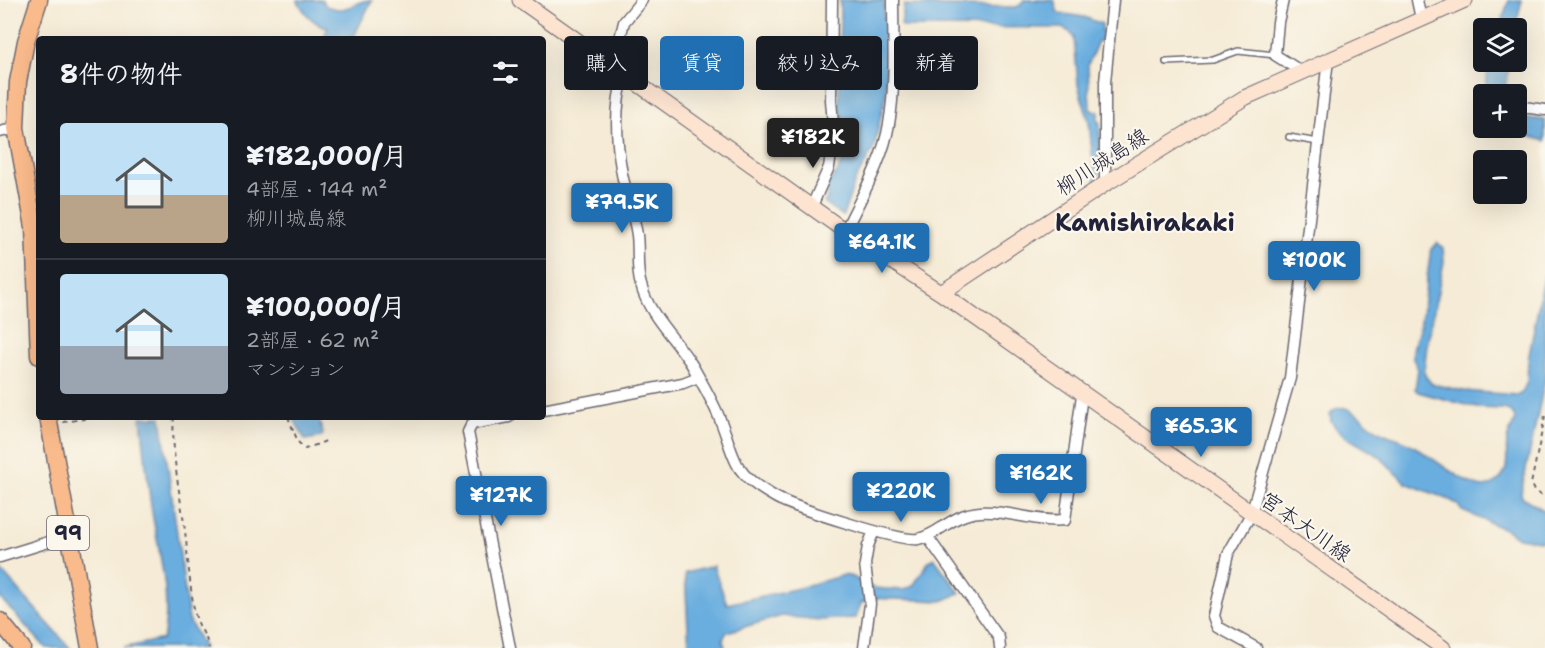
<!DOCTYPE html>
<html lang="ja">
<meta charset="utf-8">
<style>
body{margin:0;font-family:"Shantell Sans","Klee One",sans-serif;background:#20242c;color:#f1f3f6;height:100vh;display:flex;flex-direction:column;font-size:22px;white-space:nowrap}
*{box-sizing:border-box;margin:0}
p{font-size:20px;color:#9ea1a6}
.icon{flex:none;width:33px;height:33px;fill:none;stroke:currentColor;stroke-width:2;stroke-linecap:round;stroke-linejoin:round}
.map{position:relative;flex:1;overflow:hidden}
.side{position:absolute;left:36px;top:36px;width:510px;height:384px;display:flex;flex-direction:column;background:#171b24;border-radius:6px;box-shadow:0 6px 24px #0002}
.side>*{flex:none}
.guide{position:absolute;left:564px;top:36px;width:570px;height:54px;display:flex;gap:12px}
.tools{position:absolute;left:1473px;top:18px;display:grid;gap:12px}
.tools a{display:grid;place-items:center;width:54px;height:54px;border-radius:6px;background:#171b24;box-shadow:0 6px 24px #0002;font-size:30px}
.price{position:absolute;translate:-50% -51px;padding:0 14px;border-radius:6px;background:#1f6fb2;color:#fff;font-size:20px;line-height:39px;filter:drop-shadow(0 2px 3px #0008)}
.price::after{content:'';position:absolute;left:50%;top:36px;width:18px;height:14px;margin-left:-9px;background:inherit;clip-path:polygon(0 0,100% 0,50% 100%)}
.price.current{background:#222;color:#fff}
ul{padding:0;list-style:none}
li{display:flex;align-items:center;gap:18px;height:150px;padding:0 24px}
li+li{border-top:2px solid #363941}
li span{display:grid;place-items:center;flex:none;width:168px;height:120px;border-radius:6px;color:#555}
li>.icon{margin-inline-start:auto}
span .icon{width:72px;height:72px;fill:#fffc;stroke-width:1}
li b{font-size:26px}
h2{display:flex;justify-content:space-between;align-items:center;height:72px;padding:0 24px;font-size:26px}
.tag{padding:0 21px;border-radius:6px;background:#171b24;box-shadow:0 6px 24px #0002;font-size:21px;line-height:54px}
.tag.current{background:#1f6fb2;color:#fff}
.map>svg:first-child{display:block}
.water{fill:#6aaedf;stroke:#46688d;stroke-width:1.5}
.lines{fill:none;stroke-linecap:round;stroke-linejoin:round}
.service-casing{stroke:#6c6871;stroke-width:8}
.minor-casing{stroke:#6c6871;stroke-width:13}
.secondary-casing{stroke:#6c6871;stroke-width:17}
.primary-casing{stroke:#6c6871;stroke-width:19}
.path{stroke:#6c6871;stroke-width:2;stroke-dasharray:4.5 4.5;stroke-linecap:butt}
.service{stroke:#fff;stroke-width:5}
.minor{stroke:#fff;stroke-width:10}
.secondary{stroke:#fde4d1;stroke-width:15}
.primary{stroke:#fabb8c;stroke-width:16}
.labels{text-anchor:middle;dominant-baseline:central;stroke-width:4.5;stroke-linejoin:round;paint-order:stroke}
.shield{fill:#fbf7ec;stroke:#636270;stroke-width:1.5}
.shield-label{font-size:20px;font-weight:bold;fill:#22223b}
.street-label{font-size:21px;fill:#22223b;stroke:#fbf7ec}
.quarter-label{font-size:24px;font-weight:bold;fill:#22223b;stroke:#fbf7ec}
</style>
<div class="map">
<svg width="1545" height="648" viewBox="0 0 1545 648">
<rect width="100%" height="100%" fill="#fbf7ec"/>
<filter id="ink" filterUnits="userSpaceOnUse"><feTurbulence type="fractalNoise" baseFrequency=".0167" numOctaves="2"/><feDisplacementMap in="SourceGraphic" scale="12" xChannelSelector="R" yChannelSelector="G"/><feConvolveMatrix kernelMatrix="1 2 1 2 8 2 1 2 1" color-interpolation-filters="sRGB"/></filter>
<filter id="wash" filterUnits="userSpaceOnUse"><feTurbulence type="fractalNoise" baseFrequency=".008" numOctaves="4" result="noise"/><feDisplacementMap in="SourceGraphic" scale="24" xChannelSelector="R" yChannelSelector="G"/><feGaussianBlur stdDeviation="1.35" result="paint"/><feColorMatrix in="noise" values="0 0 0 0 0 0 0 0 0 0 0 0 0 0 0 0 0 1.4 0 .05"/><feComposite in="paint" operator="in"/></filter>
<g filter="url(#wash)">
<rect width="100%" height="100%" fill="#f5ebd6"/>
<path class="water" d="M297 0H322L326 6C351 15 351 0 372 0L355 34 351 39H323L328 27C313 25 304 12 297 0Z
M840 0H884V18L886 19V93L874 148 855 181 843 216 824 203 827 198 828 183 837 173 850 143 839 107Z
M1024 0H1054L1058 13 1084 17 1102 24V41H1098L1088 65 1090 110 1099 112 1097 120 1100 123 1099 181 1095 182 1089 122 1078 85 1074 38 1070 32 1062 28 904 27 901 25 904 5 1015 7 1019 6Z
M1509 0H1522L1515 28H1499Z
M1489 62H1510L1504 94H1485Z
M1517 117 1545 120V141L1499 128H1516Z
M1438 243 1443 248 1444 262 1427 344 1424 371 1427 378 1432 384 1464 391 1518 395 1522 393 1527 382 1528 360 1545 272V380L1521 493 1522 497 1545 511V542L1518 538 1507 530 1462 511 1457 504 1450 500 1406 483 1379 456 1346 437 1336 428 1331 421 1330 414C1344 395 1365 423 1379 431 1389 437 1402 438 1412 445 1428 454 1468 487 1483 487 1487 487 1496 483 1499 480 1511 468 1505 455 1507 441 1508 434 1513 426 1515 419L1512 412 1504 409 1477 408 1418 392 1415 389 1418 369 1413 359V350L1421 321 1431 249Z
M141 417H161L189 620 204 648H123L163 639C172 594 158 551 151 506 147 476 144 447 141 417Z
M293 417H318L323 434 321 437 305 440Z
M934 558 960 593 942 601 867 598 866 602 861 603 856 618 820 620 782 616 727 632 723 639 725 648H689L685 573 713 566 727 604 799 588 844 575 853 577 873 588 903 590 913 586 929 561Z
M0 569 70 648H46L0 598Z"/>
</g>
<g filter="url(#ink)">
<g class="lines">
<g class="service-casing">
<path id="service" d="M1166 62 1213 60 1238 51 1275 55
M1289 137 1318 142"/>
</g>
<g class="minor-casing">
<path id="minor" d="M1283 0 1278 22 1275 55 1302 72
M1417 0 1421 19
M613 66 624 22 642 0
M624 75C614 106 616 141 622 174 626 194 634 214 637 235 639 251 636 270 641 285 649 316 676 339 692 365 702 383 714 403 721 422 727 436 730 451 737 464 745 479 761 489 775 497 792 507 901 542 918 539 941 534 951 514 980 512 1010 510 1036 523 1065 520L1082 395
M1516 106 1545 110
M0 132 16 128
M1105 184V82L1113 0
M812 206 829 167 834 136 831 100 832 0
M845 231C861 197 883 161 889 124 896 84 893 41 893 0
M543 410 683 383 698 377
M509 417 472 424 468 432 510 648
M927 536 999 638 1000 648
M0 557 68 536
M864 648 870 604 865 564 868 546 874 531
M1256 648 1218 627 1214 616 1228 554 1251 514 1290 378 1328 60"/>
</g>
<g class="secondary-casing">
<path id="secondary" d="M520 0 845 231 941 293 1443 648
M941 293 1105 184 1244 98 1465 0"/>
</g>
<g class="primary-casing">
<path id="primary" d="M39 0 26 41 18 82 16 128 34 227 39 356
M48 417 90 648
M0 621 22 648"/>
</g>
<path class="path" d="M1545 416 1531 484 1534 491 1545 497
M174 417C171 452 179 488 184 523 188 553 189 584 195 614 198 627 207 636 209 648
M288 417 298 442 305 449 326 441
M63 422 98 417"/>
<use href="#service" class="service"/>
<use href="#minor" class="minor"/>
<use href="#secondary" class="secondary"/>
<use href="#primary" class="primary"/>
</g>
</g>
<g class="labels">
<rect class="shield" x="47" y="516" width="42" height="34" rx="4.5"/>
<g class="shield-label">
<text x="68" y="533">99</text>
</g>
<g class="street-label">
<text transform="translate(1102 162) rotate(-33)">柳川城島線</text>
<text transform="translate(1306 527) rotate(35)">宮本大川線</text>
</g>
<g class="quarter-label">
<text x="1145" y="223">Kamishirakaki</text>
</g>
</g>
</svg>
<div class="tools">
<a><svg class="icon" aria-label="layers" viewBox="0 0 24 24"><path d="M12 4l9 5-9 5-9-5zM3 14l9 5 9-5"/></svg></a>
<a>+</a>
<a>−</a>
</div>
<b class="price current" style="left:813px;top:169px">¥182K</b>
<b class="price" style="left:622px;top:234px">¥79.5K</b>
<b class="price" style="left:882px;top:274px">¥64.1K</b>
<b class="price" style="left:1314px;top:292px">¥100K</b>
<b class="price" style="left:1201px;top:458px">¥65.3K</b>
<b class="price" style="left:1041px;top:505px">¥162K</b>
<b class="price" style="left:901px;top:523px">¥220K</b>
<b class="price" style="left:501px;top:527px">¥127K</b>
<div class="guide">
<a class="tag">購入</a>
<a class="tag current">賃貸</a>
<a class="tag">絞り込み</a>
<a class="tag">新着</a>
</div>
<section class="side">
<h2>8件の物件<svg class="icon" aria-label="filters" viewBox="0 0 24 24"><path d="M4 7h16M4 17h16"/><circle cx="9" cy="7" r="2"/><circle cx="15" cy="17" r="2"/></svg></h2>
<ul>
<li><span style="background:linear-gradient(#bfe0f5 60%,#b9a48a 0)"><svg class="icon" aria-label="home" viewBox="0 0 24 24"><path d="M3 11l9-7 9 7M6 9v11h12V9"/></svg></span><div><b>¥182,000/月</b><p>4部屋 · 144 m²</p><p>柳川城島線</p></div></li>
<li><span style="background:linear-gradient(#bfe0f5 60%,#9aa5b1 0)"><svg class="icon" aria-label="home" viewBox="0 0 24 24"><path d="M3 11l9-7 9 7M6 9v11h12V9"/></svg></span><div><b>¥100,000/月</b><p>2部屋 · 62 m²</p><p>マンション</p></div></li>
</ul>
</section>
</div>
